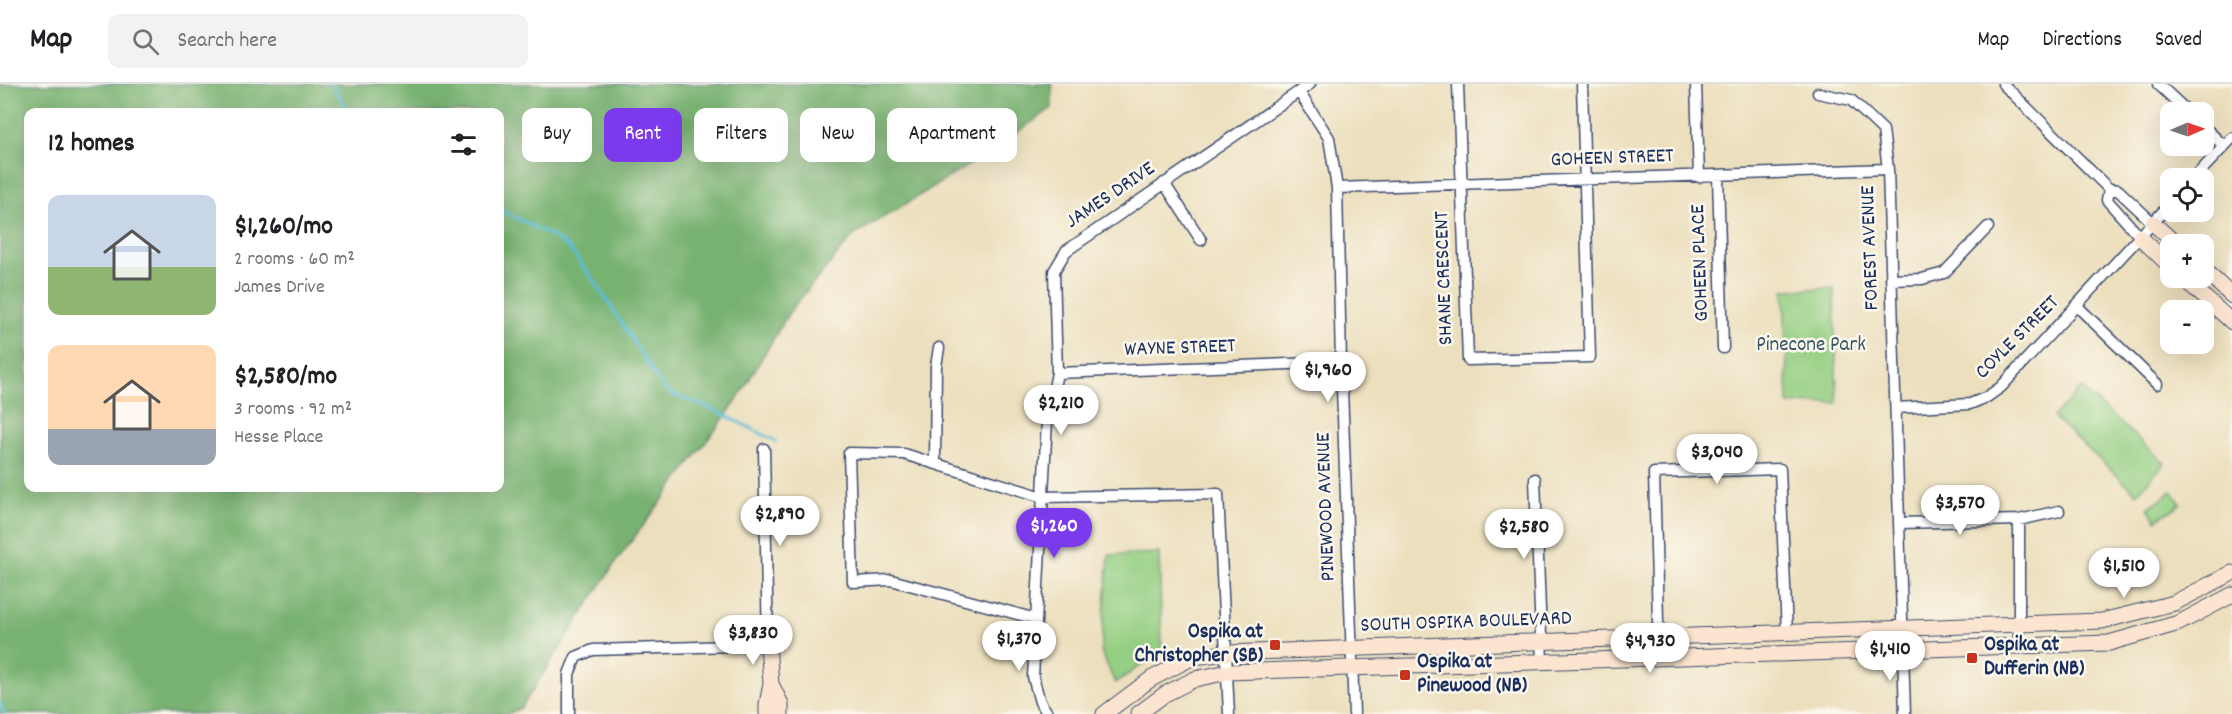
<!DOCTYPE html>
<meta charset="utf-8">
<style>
body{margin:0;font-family:Dekko,sans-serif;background:#f2f2f2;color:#202124;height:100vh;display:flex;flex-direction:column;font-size:22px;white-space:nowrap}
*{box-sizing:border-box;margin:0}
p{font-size:20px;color:#757577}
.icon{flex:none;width:33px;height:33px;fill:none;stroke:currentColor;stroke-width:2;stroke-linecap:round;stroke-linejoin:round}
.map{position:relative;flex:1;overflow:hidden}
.side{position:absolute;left:24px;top:24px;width:480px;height:384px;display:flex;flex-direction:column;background:#fff;border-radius:12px;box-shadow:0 6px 24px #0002}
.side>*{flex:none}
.banner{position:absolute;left:522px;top:24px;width:570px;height:54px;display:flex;gap:12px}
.needle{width:39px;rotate:88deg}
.controls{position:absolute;left:2160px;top:18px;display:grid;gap:12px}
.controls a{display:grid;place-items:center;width:54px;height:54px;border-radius:12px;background:#fff;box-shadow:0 6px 24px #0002;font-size:30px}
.price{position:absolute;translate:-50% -51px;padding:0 14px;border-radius:21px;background:#fff;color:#222;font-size:20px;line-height:39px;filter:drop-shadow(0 2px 3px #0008)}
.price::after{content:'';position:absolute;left:50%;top:36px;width:18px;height:14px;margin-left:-9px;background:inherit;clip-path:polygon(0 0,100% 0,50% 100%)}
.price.on{background:#7c3aed;color:#fff}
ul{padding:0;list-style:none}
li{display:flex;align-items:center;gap:18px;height:150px;padding:0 24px}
li span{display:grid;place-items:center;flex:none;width:168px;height:120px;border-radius:12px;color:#555}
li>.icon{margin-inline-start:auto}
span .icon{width:72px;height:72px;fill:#fffc;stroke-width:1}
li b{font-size:26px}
h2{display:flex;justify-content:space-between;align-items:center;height:72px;padding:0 24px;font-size:26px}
.tag{padding:0 21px;border-radius:12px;background:#fff;box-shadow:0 6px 24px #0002;font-size:21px;line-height:54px}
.tag.on{background:#7c3aed;color:#fff}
header{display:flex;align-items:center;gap:36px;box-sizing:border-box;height:84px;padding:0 30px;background:#fff;border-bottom:2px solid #e0e0e0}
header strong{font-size:28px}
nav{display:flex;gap:33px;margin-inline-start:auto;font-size:21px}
.search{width:420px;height:54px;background:#f2f2f2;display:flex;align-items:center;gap:15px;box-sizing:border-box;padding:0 21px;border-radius:12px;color:#757577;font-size:22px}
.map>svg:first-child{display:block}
.green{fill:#95cf83;stroke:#587f70;stroke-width:1.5}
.forest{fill:#78b271;stroke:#4a7068;stroke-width:1.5;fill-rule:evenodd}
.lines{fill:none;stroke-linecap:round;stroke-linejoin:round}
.stream{stroke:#5abdd8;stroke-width:3}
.street-casing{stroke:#3a496c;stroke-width:13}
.secondary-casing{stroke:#3a496c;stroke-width:17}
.street{stroke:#fff;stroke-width:10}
.secondary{stroke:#fce5d0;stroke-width:15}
.poi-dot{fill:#c8321e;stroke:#fbf7ec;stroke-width:2}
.labels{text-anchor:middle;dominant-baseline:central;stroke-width:5;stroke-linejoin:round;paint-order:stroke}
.street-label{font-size:21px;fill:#1b2f5e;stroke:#fbf7ec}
.park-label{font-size:21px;fill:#3a5767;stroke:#fbf7ec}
.poi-label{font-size:21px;font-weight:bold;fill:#1b2f5e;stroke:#fbf7ec;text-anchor:start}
</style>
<header>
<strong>Map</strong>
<div class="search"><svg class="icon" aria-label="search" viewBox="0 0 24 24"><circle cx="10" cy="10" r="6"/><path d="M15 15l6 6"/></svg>Search here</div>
<nav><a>Map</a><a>Directions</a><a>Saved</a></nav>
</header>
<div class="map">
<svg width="2232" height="630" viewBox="0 0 2232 630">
<rect width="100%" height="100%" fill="#fbf7ec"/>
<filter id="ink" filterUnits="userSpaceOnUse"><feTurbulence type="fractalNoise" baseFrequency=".0167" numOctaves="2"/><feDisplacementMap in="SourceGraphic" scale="12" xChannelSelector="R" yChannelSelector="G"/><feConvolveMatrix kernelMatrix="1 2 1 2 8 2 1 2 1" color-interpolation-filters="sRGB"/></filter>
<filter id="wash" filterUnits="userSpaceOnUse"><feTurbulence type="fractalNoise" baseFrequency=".008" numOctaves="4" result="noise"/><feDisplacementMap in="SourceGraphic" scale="24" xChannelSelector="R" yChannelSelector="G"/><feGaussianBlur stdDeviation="1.35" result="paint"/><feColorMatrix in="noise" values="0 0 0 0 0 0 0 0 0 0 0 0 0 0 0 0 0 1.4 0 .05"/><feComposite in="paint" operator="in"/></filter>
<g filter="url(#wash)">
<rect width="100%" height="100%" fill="#ecdfbd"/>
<path class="green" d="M1834 204 1837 319 1788 320 1784 206Z
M2081 304 2165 379 2137 410 2053 333Z
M2172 407 2181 420 2156 436 2148 424Z
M1159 469 1162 567 1115 599 1101 567 1109 471Z"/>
<path class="forest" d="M0 0H1052V24L977 76 853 152 790 227 736 318 615 479 521 624 508 630H0ZM28 28H500V404H28Z"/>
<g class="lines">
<path class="stream" d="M332 0 345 22 351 28
M500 126 552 152 568 163 595 198 664 305C676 315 697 318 712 325 734 335 755 347 776 357
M0 619 4 630"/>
</g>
</g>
<g filter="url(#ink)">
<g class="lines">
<g class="street-casing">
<path id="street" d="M1458 0 1468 276 1590 273 1582 0
M1696 0 1699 93
M2003 0 2109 105 2118 106 2153 139
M2158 0 2188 28
M1299 8 1329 54 1337 104 1341 278 1354 630
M1818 9 1851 16 1883 46 1888 85 1905 630
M2204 43 2224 62
M1718 92 1723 264
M2194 94 2232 54
M1164 99 1201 156
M1337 104 1888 85
M2109 105 2107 116 2140 153
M1891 196 1922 195 1944 189 1988 143
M2077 222 2157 300
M1057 289 1341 278
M1896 324 1970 320 1987 313 2001 303 2170 120
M935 378 936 282 939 264
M1535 395 1542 578
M1900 439 2019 436 2059 427
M1036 535 891 496 853 498 849 369 904 370 1043 413 1218 410 1229 630
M2019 562V436
M1659 574 1654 389 1780 385 1787 549
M569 630V590L576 573 593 566 768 561 764 365
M1048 630 1040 618 1033 593 1047 337 1057 289 1054 187 1066 167 1310 0"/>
</g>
<g class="secondary-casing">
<path id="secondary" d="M2153 139 2176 160
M2140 153 2170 182
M2204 186 2232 212
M2183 194 2232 238
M771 600 781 620V630
M767 630V620L771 600 768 561
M1104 630 1151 595 1193 573 1227 569 2102 537 2174 519 2232 489
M1138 630 1165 610 1195 595 1228 588 2109 559 2179 539 2232 511"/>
</g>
<use href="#street" class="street"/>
<use href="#secondary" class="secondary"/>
</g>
</g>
<g class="poi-dot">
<rect x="1269" y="555" width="12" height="12" rx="3"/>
<rect x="1966" y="568" width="12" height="12" rx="3"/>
<rect x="1399" y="585" width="12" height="12" rx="3"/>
</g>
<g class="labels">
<g class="street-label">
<text transform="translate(1612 75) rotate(-2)">GOHEEN STREET</text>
<text transform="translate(1111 112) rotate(-34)">JAMES DRIVE</text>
<text transform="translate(1871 164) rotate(-92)">FOREST AVENUE</text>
<text transform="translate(1701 179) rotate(-92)">GOHEEN PLACE</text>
<text transform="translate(1445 194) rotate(-92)">SHANE CRESCENT</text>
<text transform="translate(2018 254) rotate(-45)">COYLE STREET</text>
<text transform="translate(1180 265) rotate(-2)">WAYNE STREET</text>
<text transform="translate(1327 423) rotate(-92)">PINEWOOD AVENUE</text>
<text transform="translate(1466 539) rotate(-2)">SOUTH OSPIKA BOULEVARD</text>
</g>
<g class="park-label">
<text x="1811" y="262">Pinecone Park</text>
</g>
<g class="poi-label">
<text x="1263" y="549" text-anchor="end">Ospika at<tspan x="1263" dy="24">Christopher (SB)</tspan></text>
<text x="1984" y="562">Ospika at<tspan x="1984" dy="24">Dufferin (NB)</tspan></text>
<text x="1417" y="579">Ospika at<tspan x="1417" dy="24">Pinewood (NB)</tspan></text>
</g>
</g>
</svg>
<div class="controls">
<a><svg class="needle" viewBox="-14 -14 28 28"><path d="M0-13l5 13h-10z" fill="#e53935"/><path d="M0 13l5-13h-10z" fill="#757577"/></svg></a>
<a><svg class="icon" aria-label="locate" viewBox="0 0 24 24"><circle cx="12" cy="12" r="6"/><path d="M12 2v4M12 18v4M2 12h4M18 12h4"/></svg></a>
<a>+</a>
<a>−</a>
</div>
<b class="price" style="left:1328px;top:319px">$1,960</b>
<b class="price" style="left:1061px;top:352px">$2,210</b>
<b class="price" style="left:1717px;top:401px">$3,040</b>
<b class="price" style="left:1960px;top:452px">$3,570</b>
<b class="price" style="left:780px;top:463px">$2,890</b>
<b class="price on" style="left:1054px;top:475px">$1,260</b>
<b class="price" style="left:1524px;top:476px">$2,580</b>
<b class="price" style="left:2124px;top:515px">$1,510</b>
<b class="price" style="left:753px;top:582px">$3,830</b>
<b class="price" style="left:1019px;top:588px">$1,370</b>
<b class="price" style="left:1650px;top:590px">$4,930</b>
<b class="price" style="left:1890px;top:598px">$1,410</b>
<div class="banner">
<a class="tag">Buy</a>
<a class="tag on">Rent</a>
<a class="tag">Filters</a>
<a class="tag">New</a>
<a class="tag">Apartment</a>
</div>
<section class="side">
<h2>12 homes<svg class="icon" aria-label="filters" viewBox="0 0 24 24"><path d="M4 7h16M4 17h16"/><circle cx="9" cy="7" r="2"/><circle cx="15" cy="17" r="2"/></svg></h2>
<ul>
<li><span style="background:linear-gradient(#c9d6e8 60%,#8fb573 0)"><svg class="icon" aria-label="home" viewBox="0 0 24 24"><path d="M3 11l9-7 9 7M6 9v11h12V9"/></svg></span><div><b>$1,260/mo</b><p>2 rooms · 60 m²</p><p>James Drive</p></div></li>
<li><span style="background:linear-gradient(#ffd9b3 70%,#9aa5b1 0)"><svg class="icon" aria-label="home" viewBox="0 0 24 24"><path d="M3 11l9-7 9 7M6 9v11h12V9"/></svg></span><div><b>$2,580/mo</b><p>3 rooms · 92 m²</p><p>Hesse Place</p></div></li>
</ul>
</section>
</div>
